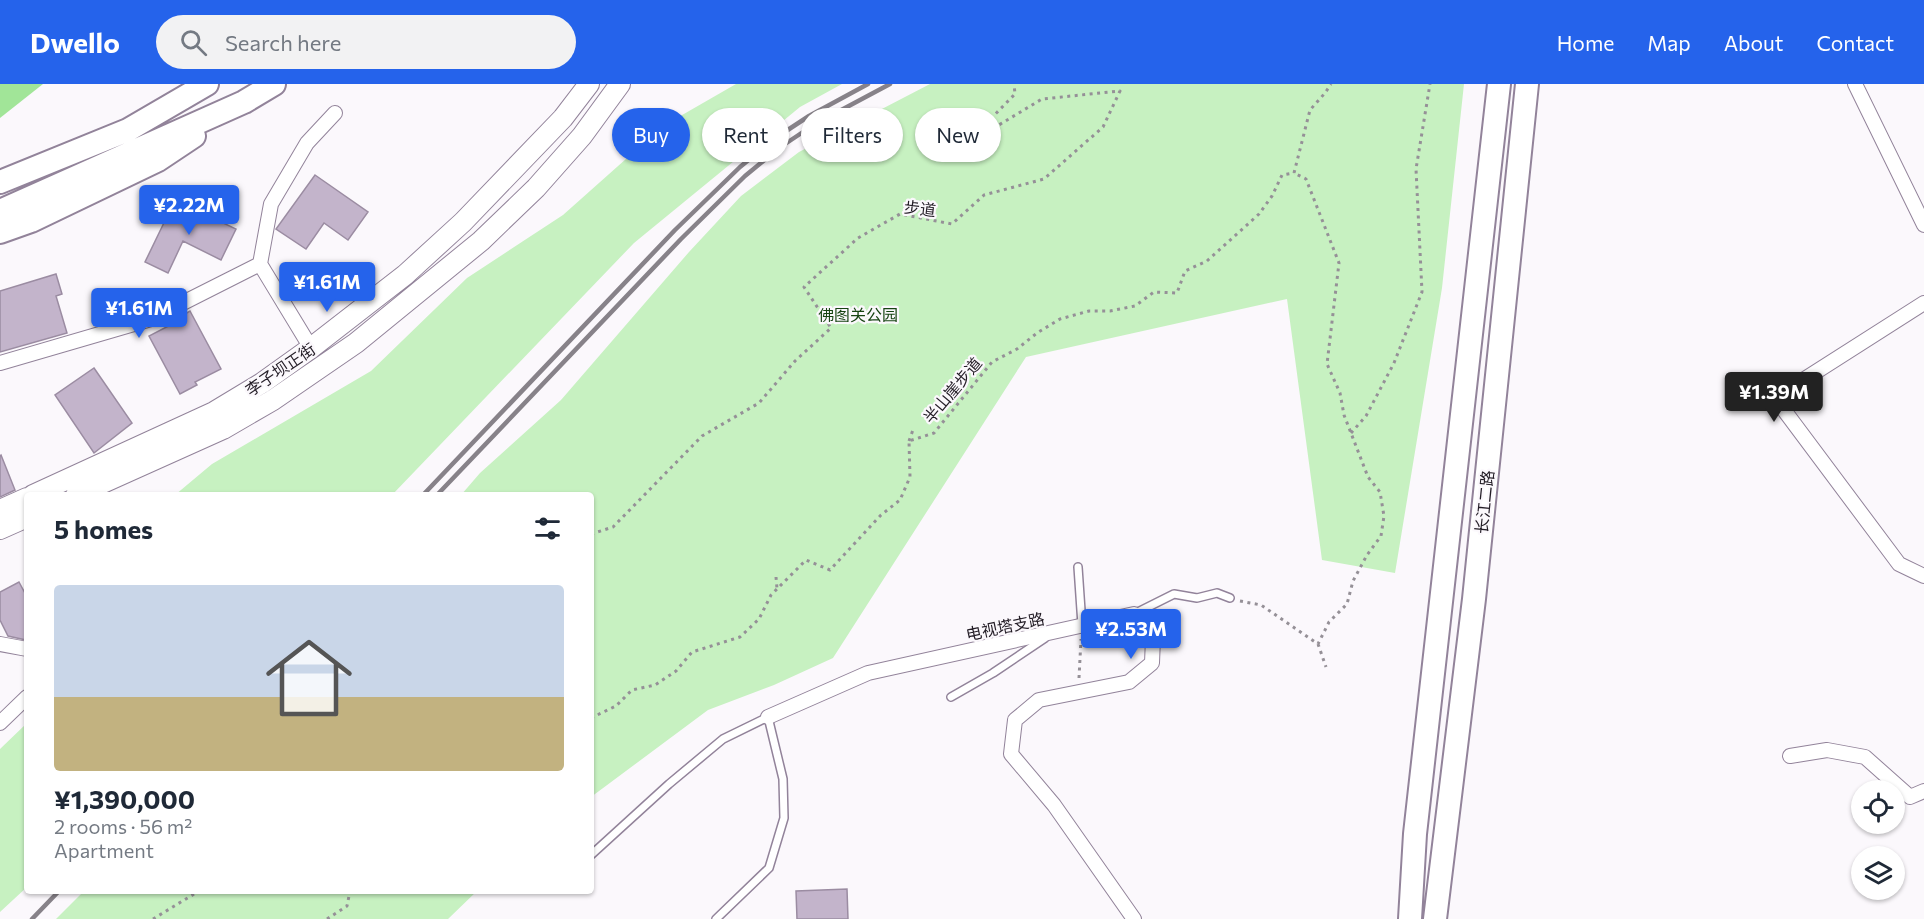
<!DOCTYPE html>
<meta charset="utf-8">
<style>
body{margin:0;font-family:Commissioner,"Noto Sans SC",sans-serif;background:#f2f2f3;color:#1f2937;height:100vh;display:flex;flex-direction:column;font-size:22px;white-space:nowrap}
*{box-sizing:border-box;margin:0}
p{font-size:20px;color:#747a83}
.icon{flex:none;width:33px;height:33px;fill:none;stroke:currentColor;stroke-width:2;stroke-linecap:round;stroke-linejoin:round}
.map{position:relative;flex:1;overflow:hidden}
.side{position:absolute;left:24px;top:408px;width:570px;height:402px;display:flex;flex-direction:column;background:#fff;border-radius:6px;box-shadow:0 2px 4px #0004}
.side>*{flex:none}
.banner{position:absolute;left:612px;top:24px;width:570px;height:54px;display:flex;gap:12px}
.tools{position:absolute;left:1851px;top:696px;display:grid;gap:12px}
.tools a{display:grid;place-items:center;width:54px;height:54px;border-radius:50%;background:#fff;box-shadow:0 2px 4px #0004;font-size:30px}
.price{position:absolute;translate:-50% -51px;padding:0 14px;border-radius:6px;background:#2563eb;color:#fff;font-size:20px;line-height:39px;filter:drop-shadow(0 2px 3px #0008)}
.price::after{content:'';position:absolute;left:50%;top:36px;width:18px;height:14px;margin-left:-9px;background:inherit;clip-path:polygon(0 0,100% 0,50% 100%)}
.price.active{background:#222;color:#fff}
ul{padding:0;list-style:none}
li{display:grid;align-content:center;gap:12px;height:318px;padding:0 30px}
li+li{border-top:2px solid #e0e1e3}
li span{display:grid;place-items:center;height:186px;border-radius:6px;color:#555}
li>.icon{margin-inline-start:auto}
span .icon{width:108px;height:108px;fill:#fffc;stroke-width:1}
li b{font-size:26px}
h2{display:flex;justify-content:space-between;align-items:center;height:72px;padding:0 30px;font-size:26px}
.tag{padding:0 21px;border-radius:27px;background:#fff;box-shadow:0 2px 4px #0004;font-size:21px;line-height:54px}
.tag.active{background:#2563eb;color:#fff}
header{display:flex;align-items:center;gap:36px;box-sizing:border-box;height:84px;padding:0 30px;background:#2563eb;color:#fff}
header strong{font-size:28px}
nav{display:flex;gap:33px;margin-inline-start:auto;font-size:21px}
.search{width:420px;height:54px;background:#f2f2f3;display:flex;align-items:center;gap:15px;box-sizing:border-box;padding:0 21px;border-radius:33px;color:#747a83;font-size:22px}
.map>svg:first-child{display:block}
.green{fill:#c7f1c1}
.water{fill:#a1e598}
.building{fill:#c3b4cb;stroke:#9b8ca2;stroke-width:1.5}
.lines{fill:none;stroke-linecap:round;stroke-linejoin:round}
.service-casing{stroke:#92839a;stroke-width:10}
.minor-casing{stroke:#92839a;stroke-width:16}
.secondary-casing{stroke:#92839a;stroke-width:22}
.primary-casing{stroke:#92839a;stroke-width:26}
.path{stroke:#959097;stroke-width:3;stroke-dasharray:3 4.5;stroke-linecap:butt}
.service{stroke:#fff;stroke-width:7}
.minor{stroke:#fff;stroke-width:14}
.secondary{stroke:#fff;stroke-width:20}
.primary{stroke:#fff;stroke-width:22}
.rail{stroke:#878289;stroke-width:4.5}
.labels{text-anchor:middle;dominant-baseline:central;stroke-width:4.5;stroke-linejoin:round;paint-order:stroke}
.street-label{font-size:16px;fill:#231d26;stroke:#fbf8fc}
.park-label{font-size:16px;fill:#174412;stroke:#fbf8fc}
</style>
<header>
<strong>Dwello</strong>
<div class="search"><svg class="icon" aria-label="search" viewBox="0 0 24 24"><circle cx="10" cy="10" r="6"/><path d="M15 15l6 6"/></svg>Search here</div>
<nav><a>Home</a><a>Map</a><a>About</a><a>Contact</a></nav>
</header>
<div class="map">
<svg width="1924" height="835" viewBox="0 0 1924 835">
<rect width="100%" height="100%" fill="#fbf8fc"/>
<path class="green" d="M736 0H842L800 23 634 159 392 411H175L212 380 371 287 467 194 563 131 663 42Z
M930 0H1464L1442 204 1395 489 1322 476 1287 215 1026 273 833 574 774 601 708 626 591 713V411H461L480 389 561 316 689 168 741 112 799 68Z
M27 639V803L0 828V665Z
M84 807H477L448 835H56Z"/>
<path class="water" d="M0 0H43L0 34Z"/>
<path class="building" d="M315 91 368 128 348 156 324 139 306 165 276 145Z
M175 116 236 145 221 176 183 157 168 189 145 178Z
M56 190 62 210 56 212 67 249 0 268V207Z
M190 227 221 285 195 298 197 301 180 310 149 252 180 236 178 234Z
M94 284 132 339 94 369 55 311Z
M1 371 15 406 0 413V372Z
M19 498 27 513 26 556 8 552 0 536V508Z
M847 805 848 835H797L796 807Z"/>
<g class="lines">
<g class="service-casing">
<path id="service" d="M1078 483 1082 541
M1134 530 1174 510 1197 514 1217 509 1230 514
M951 613 993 589 1045 554
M591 771 669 700 723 655 768 633 783 695 784 734 769 784 716 835"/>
</g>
<g class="minor-casing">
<path id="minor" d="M1855 0 1924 141
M1924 219 1775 314 1899 480 1924 492
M311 264 260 180 271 120 307 59 335 29
M0 279 151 235 260 180
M0 560 27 565
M768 633 868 589 1134 530 1153 554 1152 579 1129 598 1039 616 1015 636 1011 670 1054 721 1134 835
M0 639 27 613
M1790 672 1827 666 1865 673 1910 713 1924 707"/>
</g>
<g class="secondary-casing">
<path id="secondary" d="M33 411 214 328 262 299 311 264 405 191 463 138 563 34 589 0
M76 411 223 345 273 316 356 259 481 157 536 104 582 52 620 0
M0 426 27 414
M0 445 27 433"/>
</g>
<g class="primary-casing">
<path id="primary" d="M0 98 128 46 207 0
M0 127 244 18 274 0
M0 148 31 137 158 76 194 52
M1410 835 1415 750 1499 0
M1435 835 1474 515 1527 0"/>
</g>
<path class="path" d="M1294 89 1310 26 1325 9 1331 0
M1351 349 1366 332 1394 279 1422 208 1416 85 1430 0
M909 357 914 343
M591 450 613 443 702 352 759 319 795 277 831 244 804 203 858 154 900 130 952 140 984 111 1044 95 1103 43 1120 7 1042 15 964 62 1015 10 1014 0
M776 493 777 505
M1240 517 1261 521 1318 560 1329 538 1347 520 1353 497 1367 471 1381 452 1384 432 1380 408 1368 393 1344 331 1340 309 1327 280 1339 179 1306 95 1294 89
M1318 560 1326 583
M1079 594 1081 555
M591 634 616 622 632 606 655 601 676 587 692 568 740 553 759 535 771 511 806 476 830 486 881 431 900 416 910 393 909 357 934 349 992 278 1017 265 1037 249 1060 235 1089 227H1110L1135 222 1154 208 1177 209 1185 187 1207 177 1259 130 1272 112 1282 91 1294 89
M153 835 199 807
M327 835 347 822 350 807"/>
<use href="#service" class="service"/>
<use href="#minor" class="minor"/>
<use href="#secondary" class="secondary"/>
<use href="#primary" class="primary"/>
<path class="rail" d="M423 411 675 146 740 83 774 55 809 32 868 0
M437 411 681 155 745 92 779 64 815 40 890 0
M32 835 59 807"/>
</g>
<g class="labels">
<g class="street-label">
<text transform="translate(920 124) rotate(7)">步道</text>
<text transform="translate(280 285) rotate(-34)">李子坝正街</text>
<text transform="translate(952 306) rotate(-50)">半山崖步道</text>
<text transform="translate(1484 418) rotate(-84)">长江二路</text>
<text transform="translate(1005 542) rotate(-12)">电视塔支路</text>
</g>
<g class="park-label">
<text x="858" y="230">佛图关公园</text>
</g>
</g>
</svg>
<div class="tools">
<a><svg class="icon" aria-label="locate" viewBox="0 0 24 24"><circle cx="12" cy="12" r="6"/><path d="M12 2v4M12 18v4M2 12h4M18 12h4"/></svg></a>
<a><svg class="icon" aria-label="layers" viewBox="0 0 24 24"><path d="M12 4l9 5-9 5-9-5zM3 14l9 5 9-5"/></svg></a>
</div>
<b class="price" style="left:189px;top:152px">¥2.22M</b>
<b class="price" style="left:327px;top:229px">¥1.61M</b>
<b class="price" style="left:139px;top:255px">¥1.61M</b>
<b class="price active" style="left:1774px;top:339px">¥1.39M</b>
<b class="price" style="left:1131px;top:576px">¥2.53M</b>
<div class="banner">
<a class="tag active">Buy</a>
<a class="tag">Rent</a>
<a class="tag">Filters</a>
<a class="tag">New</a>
</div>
<section class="side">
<h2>5 homes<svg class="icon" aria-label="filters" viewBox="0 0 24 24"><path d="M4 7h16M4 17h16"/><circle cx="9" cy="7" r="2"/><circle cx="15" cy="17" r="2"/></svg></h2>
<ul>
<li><span style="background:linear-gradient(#c9d6e8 60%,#c2b280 0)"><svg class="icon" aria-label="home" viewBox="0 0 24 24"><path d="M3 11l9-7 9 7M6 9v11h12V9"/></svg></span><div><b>¥1,390,000</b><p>2 rooms · 56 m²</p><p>Apartment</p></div></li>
</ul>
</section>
</div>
